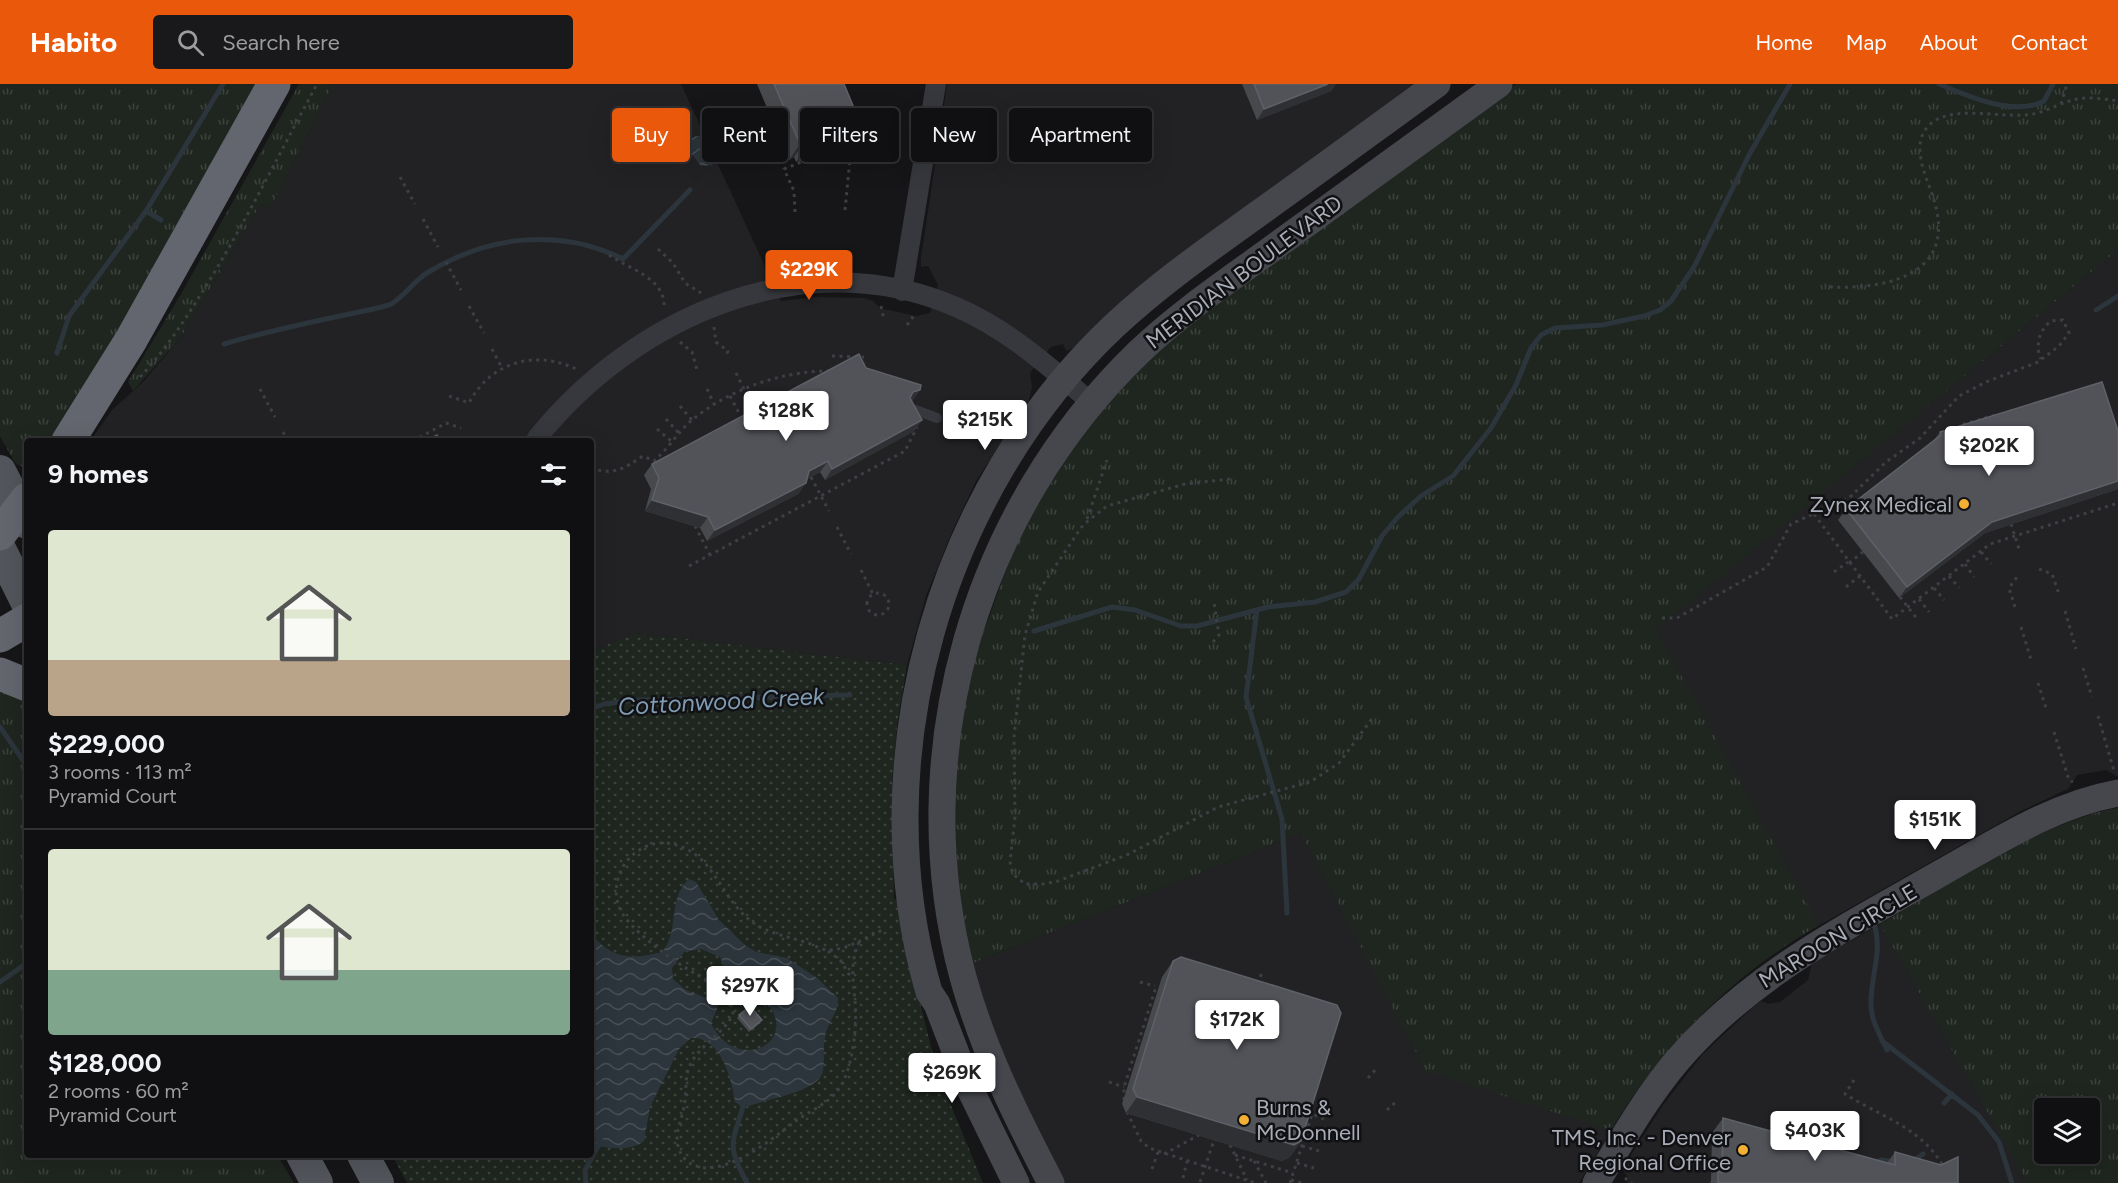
<!DOCTYPE html>
<meta charset="utf-8">
<style>
body{margin:0;font-family:Figtree,sans-serif;background:#19191b;color:#f1f3f6;height:100vh;display:flex;flex-direction:column;font-size:22px;white-space:nowrap}
*{box-sizing:border-box;margin:0}
p{font-size:20px;color:#9c9d9f}
.icon{flex:none;width:33px;height:33px;fill:none;stroke:currentColor;stroke-width:2;stroke-linecap:round;stroke-linejoin:round}
.map{position:relative;flex:1;overflow:hidden}
.drawer{position:absolute;left:24px;top:354px;width:570px;height:720px;display:flex;flex-direction:column;background:#101012;border-radius:6px;box-shadow:0 6px 24px #0002,0 0 0 2px #303032}
.drawer>*{flex:none}
.hud{position:absolute;left:612px;top:24px;width:570px;height:54px;display:flex;gap:12px}
.fabs{position:absolute;left:2034px;top:1014px;display:grid;gap:12px}
.fabs a{display:grid;place-items:center;width:66px;height:66px;border-radius:6px;background:#101012;box-shadow:0 6px 24px #0002,0 0 0 2px #303032;font-size:30px}
.price{position:absolute;translate:-50% -51px;padding:0 14px;border-radius:6px;background:#fff;color:#222;font-size:20px;line-height:39px;filter:drop-shadow(0 2px 3px #0008)}
.price::after{content:'';position:absolute;left:50%;top:36px;width:18px;height:14px;margin-left:-9px;background:inherit;clip-path:polygon(0 0,100% 0,50% 100%)}
.price.active{background:#ea580c;color:#fff}
ul{padding:0;list-style:none}
li{display:grid;align-content:center;gap:12px;height:318px;padding:0 24px}
li+li{border-top:2px solid #303032}
li span{display:grid;place-items:center;height:186px;border-radius:6px;color:#555}
li>.icon{margin-inline-start:auto}
span .icon{width:108px;height:108px;fill:#fffc;stroke-width:1}
li b{font-size:26px}
h2{display:flex;justify-content:space-between;align-items:center;height:72px;padding:0 24px;font-size:26px}
.pill{padding:0 21px;border-radius:6px;background:#101012;box-shadow:0 6px 24px #0002,0 0 0 2px #303032;font-size:21px;line-height:54px}
.pill.active{background:#ea580c;color:#fff}
header{display:flex;align-items:center;gap:36px;box-sizing:border-box;height:84px;padding:0 30px;background:#ea580c;color:#fff}
header strong{font-size:28px}
nav{display:flex;gap:33px;margin-inline-start:auto;font-size:21px}
.search{width:420px;height:54px;background:#19191b;display:flex;align-items:center;gap:15px;box-sizing:border-box;padding:0 21px;border-radius:6px;color:#9c9d9f;font-size:22px}
.map>svg:first-child{display:block}
.built{fill:#222225;fill-rule:evenodd}
.grass{fill:url(#grass-tufts);fill-rule:evenodd}
.park{fill:url(#park-dots)}
.water{fill:url(#water-waves);fill-rule:evenodd}
.lines{fill:none;stroke-linecap:round;stroke-linejoin:round}
.stream{stroke:#2c353c;stroke-width:5}
.path{stroke:#3d3f44;stroke-width:3;stroke-dasharray:3 4.5;stroke-linecap:butt}
.lane{stroke:#37383d;stroke-width:10}
.street{stroke:#37383d;stroke-width:20}
.secondary{stroke:#45474d;stroke-width:27}
.primary{stroke:#53555c;stroke-width:32}
.highway{stroke:#63666e;stroke-width:33}
.wall{fill:#47494d}
.shaded-wall{fill:#2f3033}
.building{fill:#525359;stroke:#5f6168;stroke-width:1.5}
.poi-dot{fill:#f2b134;stroke:#111113;stroke-width:2}
.labels{text-anchor:middle;dominant-baseline:central;stroke-width:5;stroke-linejoin:round;paint-order:stroke}
.street-label{font-size:22px;fill:#a8adb8;stroke:#111113}
.poi-label{font-size:22px;fill:#a8adb8;stroke:#111113;text-anchor:end}
.water-label{font-size:24px;font-style:italic;fill:#7f9bb3;stroke:#111113}
</style>
<header>
<strong>Habito</strong>
<div class="search"><svg class="icon" aria-label="search" viewBox="0 0 24 24"><circle cx="10" cy="10" r="6"/><path d="M15 15l6 6"/></svg>Search here</div>
<nav><a>Home</a><a>Map</a><a>About</a><a>Contact</a></nav>
</header>
<div class="map">
<svg width="2118" height="1099" viewBox="0 0 2118 1099">
<defs>
<pattern id="grass-tufts" width="24" height="20" patternUnits="userSpaceOnUse" patternTransform="scale(1.5)"><rect width="24" height="20" fill="#1e261f"/><path d="M3 7l-1-3M5 7V3M7 7l1-3M15 17l-1-3M17 17v-4M19 17l1-3" fill="none" stroke="#3c433d"/></pattern>
<pattern id="park-dots" width="8" height="8" patternUnits="userSpaceOnUse" patternTransform="scale(1.5)"><rect width="8" height="8" fill="#1e261f"/><path d="M2 2h.1M6 6h.1" fill="none" stroke="#3c433d" stroke-width="1.8" stroke-linecap="round"/></pattern>
<pattern id="water-waves" width="16" height="10" patternUnits="userSpaceOnUse" patternTransform="scale(1.5)"><rect width="16" height="10" fill="#2c353c"/><path d="M0 5q4-4 8 0t8 0" fill="none" stroke="#485056"/></pattern>
</defs>
<rect width="100%" height="100%" fill="#161618"/>
<path class="built" d="M333 0H681L781 217 816 213 864 214 873 217 880 224 916 232 930 229 938 201 928 182 921 183V174L947 0H1417L1076 263 1066 267 1063 260 1051 263 1030 289 1032 303 1029 316 976 397 952 448 926 512 907 581 636 549 591 567V357H90L112 326 144 297 181 253 261 120 270 125Z
M2118 166V693L2106 686 2077 691 2068 705 2021 727 1804 850 1750 886 1705 926 1661 974 1633 1011 1579 1099H1063L1000 969 971 880 1301 749 1655 546Z
M2118 724V1099H1627L1629 1095 1624 1088 1626 1079 1663 1021 1702 971 1752 924 1761 917 1768 920 1780 918 1808 896 1812 879 2039 750 2097 728ZM2044 1024H2090V1070H2044Z"/>
<path class="grass" d="M0 0H263L54 357H27V385L15 379 0 352Z
M299 0H333L270 125 261 120 181 253 133 307 128 298 181 210Z
M1516 0H2118V166L1656 546 1819 841C1731 891 1665 961 1610 1046L1426 987 1301 749 971 880 958 811 954 695 968 592 1018 452 1086 343 1165 259Z
M0 600 27 616V1071H277L294 1099H0Z
M2118 724V1099H2028L1880 840C1953 799 2035 740 2118 724ZM2044 1024H2090V1070H2044Z"/>
<path class="park" d="M636 549 907 581 897 641 892 698 894 815 900 817 914 894 931 963 950 1019 983 1099H407L392 1071H591V567Z"/>
<path class="water" d="M714 51 721 68 712 81 701 82 683 59 696 52Z
M689 795 696 798 719 836 746 862 757 868 787 874 817 894 838 914C839 928 827 939 825 953 822 965 826 978 822 990 816 1008 762 1016 744 1024L735 1018C732 996 721 952 691 954L679 965 650 1023 644 1057C632 1067 609 1065 594 1061L591 1059V850C613 875 630 876 662 868 680 848 667 814 689 795ZM701 865 720 873C727 885 725 900 737 910 750 921 769 912 775 933 786 966 732 984 711 939L717 925V918L686 906 673 895 672 884 684 868Z"/>
<g class="lines">
<path class="stream" d="M1939 0C1967 12 2015 33 2044 17L2053 0
M146 127 161 136
M2096 226 2118 212
M224 260C261 249 298 241 335 233 353 229 372 226 389 221 400 217 415 196 427 189 487 152 559 143 623 175L690 106
M57 269 69 232 146 127 223 0
M1257 526 1246 613 1282 735 1287 829
M1034 547 1112 523 1135 526 1181 542H1197L1268 523 1315 518 1346 508 1359 495 1382 452 1398 433 1421 412 1453 392 1491 344 1516 301 1531 264 1541 251 1555 244 1602 241 1644 232 1660 226 1671 217 1694 183 1749 71 1790 0
M591 625 604 620 636 616 850 611
M0 643 27 682
M1875 843C1882 869 1871 892 1871 918 1870 935 1880 951 1887 966
M0 898 27 879
M1882 957 1978 1031 1999 1058 2012 1099
M744 1019C733 1060 725 1058 747 1099
M1944 1019 1952 1010
M1913 1077 1923 1070
M1874 1080 1881 1076 1896 1078
M586 1099 585 1086 601 1057"/>
<path class="path" d="M2061 20 2067 0
M400 93 415 120
M845 126 851 65 848 47
M795 128 794 107 784 85 838 63 867 67
M423 135 438 163
M658 165 673 179 685 199 701 209
M609 171C629 185 666 194 664 224
M446 178 461 206
M1830 203C1879 205 1950 195 1937 128 1933 107 1921 88 1920 67 1919 54 1925 42 1936 36 1960 23 1998 33 2026 31 2043 30 2057 20 2073 16 2087 12 2104 15 2118 17
M469 222 484 249
M881 222 884 236
M907 241 915 230
M714 243 716 258 728 267 726 271
M680 258 692 268 697 286
M492 265 502 284
M832 272 864 273
M736 289 744 305
M140 293C170 261 191 226 214 189 251 127 283 63 317 0
M260 305 275 333
M707 305 714 320
M449 312 469 319C491 277 537 265 578 286
M730 312 739 329
M680 322 692 336
M666 335 679 349
M657 345 671 357
M1962 345 1960 341 1999 330
M283 348 288 357
M413 357 446 339 461 344
M591 384C613 392 625 384 643 372L654 377C668 365 678 348 692 336 730 305 781 287 830 287
M811 393 829 427
M1230 395 1185 400 1107 422 1083 441 1038 508 1025 551 1014 653 1015 733 1010 778 1013 790 1025 800H1044L1058 797 1129 770 1218 723 1310 698 1339 679 1374 632
M1814 430 1892 535 1990 460 2118 419
M1087 435 1107 376
M2011 440 2020 468
M695 442 710 471
M837 443 851 470
M1981 468 1991 480
M1849 479 1863 468
M1965 480 1974 493
M689 482 905 367 917 343
M2039 485 2052 490 2059 510
M861 486 873 510
M1834 488 1848 478
M1949 492 1959 504
M1846 503 1860 492
M1934 504 1944 516
M867 520a11 11 0 1 1 22 0a11 11 0 1 1-22 0Z
M1900 513 1918 536
M1919 515 1929 528
M2015 523 2009 504 2017 493
M2065 527 2076 565
M1662 534H1677L1767 483 1791 440 1849 414 1886 378 1920 354 1959 312 1986 298 2038 278 2059 262 2069 249 2063 236 2051 237C2039 246 2035 262 2041 275
M2021 543 2032 579
M1213 558 1219 551 1214 518
M2083 584 2092 613
M2038 599 2047 627
M2098 632 2114 687
M2054 648 2069 696 2073 698
M859 858C850 879 853 894 855 916 857 941 854 973 844 996 834 1019 811 1025 793 1039 769 1057 719 1099 688 1078 681 1072 677 1064 677 1054 677 1044 682 1034 684 1023 687 1009 684 992 691 979 699 962 733 942 733 927 727 906 713 900 696 890 676 879 629 846 620 825 604 789 641 747 679 762 705 771 714 792 729 813 753 847 768 847 805 858 813 860 823 867 830 866 851 865 867 852 885 845
M828 867 841 877 850 892
M1140 898 1155 902
M1258 900 1262 888
M1368 994 1378 983
M1854 996 1845 1010C1880 1032 1924 1045 1944 1084
M1109 998 1124 1003
M1124 1016V1003L1156 903
M1387 1026 1398 1016
M1127 1028 1141 1057 1149 1064 1255 1099
M1308 1044 1324 1049
M1230 1061 1247 1096
M1302 1062 1319 1067
M1164 1070 1199 1051
M1235 1071 1293 1089
M1254 1077 1266 1099
M1297 1079 1314 1084
M1152 1085 1158 1068
M1183 1094 1187 1077
M1625 1094 1632 1099
M1291 1096 1302 1099
M1200 1098 1214 1056
M1290 1099 1312 1030 1327 1036"/>
<path class="lane" d="M910 324 937 334"/>
<path class="street" d="M902 207 936 0
M537 354C635 232 805 157 956 223 1008 245 1049 283 1092 319"/>
<path class="secondary" d="M1016 1099 969 1003 937 920 929 908C862 676 939 406 1115 241 1160 199 1212 163 1262 127 1321 85 1379 42 1437 0
M1051 1099C1016 1032 983 966 963 893 903 671 974 427 1139 268 1183 226 1235 192 1284 156 1356 104 1427 52 1499 0
M1596 1099C1621 1058 1645 1015 1676 978 1749 892 1845 844 1941 789 1998 757 2053 721 2118 709"/>
<path class="primary" d="M0 387 27 439
M0 465 27 519
M302 1071 317 1099
M363 1071 378 1099"/>
<path class="highway" d="M68 357 131 256 274 0
M0 450 27 415
M0 552 27 536
M0 590 27 601"/>
</g>
<path class="wall" d="M757 0H844L848 52 845 53 841 59 796 78 794 73 789 76Z
M1242 0H1336L1331 7 1257 36Z
M866 284 920 306 912 317 922 336 914 347 825 396 820 388 807 395 806 399 798 410 707 457 700 444 645 427 651 405 644 391 652 380Z
M2118 347V405L1985 449 1899 514 1838 436 1846 425 1934 356 1940 348Z
M1173 877 1301 1057 1290 1073 1282 1077 1126 1029 1122 1020 1162 893Z
M739 931 760 939 749 948 737 934Z
M1723 1034 1887 1079 1895 1068 1958 1099H1710L1711 1097 1712 1049Z"/>
<path class="shaded-wall" d="M1328 0H1336L1331 7 1257 36 1264 25Z
M859 36 848 52 845 53 841 59 796 78 807 62Z
M805 58 794 73 789 76 800 60Z
M920 306 912 317 905 319 913 308Z
M922 336 914 347 825 396 832 385Z
M828 377 820 388 801 398 809 387Z
M2118 397V405L1985 449 1899 514 1907 503 1992 438Z
M806 399 798 410 707 457 715 446Z
M652 416 708 433 700 444 645 427Z
M1137 1013 1301 1057 1290 1073 1282 1077 1126 1029Z"/>
<path class="building" d="M774 0H844L859 36 850 40 852 44 807 62 805 58 800 60Z
M1254 0H1328L1264 25Z
M859 270 866 284 921 301 920 306 913 308 910 314 922 336 832 385 828 377 809 387 806 399 715 446 708 433 652 416 659 394 652 380Z
M2102 298 2118 347V397L1992 438 1907 503 1846 425 1941 351 1940 348Z
M437 351 440 357H426Z
M1181 873 1337 921 1341 929 1301 1057 1294 1061 1137 1013 1133 1005 1173 877Z
M750 922 762 936 751 945 739 931Z
M1723 1034 1895 1081V1068L1941 1081 1958 1073V1099H1718V1087L1722 1089Z"/>
<g class="poi-dot">
<circle cx="1964" cy="420" r="6"/>
<circle cx="1244" cy="1036" r="6"/>
<circle cx="1743" cy="1066" r="6"/>
</g>
<g class="labels">
<g class="street-label">
<text transform="translate(1244 188) rotate(-37)">MERIDIAN BOULEVARD</text>
<text transform="translate(1838 852) rotate(-31)">MAROON CIRCLE</text>
</g>
<g class="poi-label">
<text x="1952" y="420">Zynex Medical</text>
<text x="1256" y="1023" text-anchor="start">Burns &amp;<tspan x="1256" dy="25">McDonnell</tspan></text>
<text x="1731" y="1053">TMS, Inc. - Denver<tspan x="1731" dy="25">Regional Office</tspan></text>
</g>
<g class="water-label">
<text transform="translate(721 617) rotate(-3)">Cottonwood Creek</text>
</g>
</g>
</svg>
<div class="fabs">
<a><svg class="icon" aria-label="layers" viewBox="0 0 24 24"><path d="M12 4l9 5-9 5-9-5zM3 14l9 5 9-5"/></svg></a>
</div>
<b class="price active" style="left:809px;top:217px">$229K</b>
<b class="price" style="left:786px;top:358px">$128K</b>
<b class="price" style="left:985px;top:367px">$215K</b>
<b class="price" style="left:1989px;top:393px">$202K</b>
<b class="price" style="left:1935px;top:767px">$151K</b>
<b class="price" style="left:750px;top:933px">$297K</b>
<b class="price" style="left:1237px;top:967px">$172K</b>
<b class="price" style="left:952px;top:1020px">$269K</b>
<b class="price" style="left:1815px;top:1078px">$403K</b>
<div class="hud">
<a class="pill active">Buy</a>
<a class="pill">Rent</a>
<a class="pill">Filters</a>
<a class="pill">New</a>
<a class="pill">Apartment</a>
</div>
<section class="drawer">
<h2>9 homes<svg class="icon" aria-label="filters" viewBox="0 0 24 24"><path d="M4 7h16M4 17h16"/><circle cx="9" cy="7" r="2"/><circle cx="15" cy="17" r="2"/></svg></h2>
<ul>
<li><span style="background:linear-gradient(#dfe7d0 70%,#b9a48a 0)"><svg class="icon" aria-label="home" viewBox="0 0 24 24"><path d="M3 11l9-7 9 7M6 9v11h12V9"/></svg></span><div><b>$229,000</b><p>3 rooms · 113 m²</p><p>Pyramid Court</p></div></li>
<li><span style="background:linear-gradient(#dfe7d0 65%,#7fa58c 0)"><svg class="icon" aria-label="home" viewBox="0 0 24 24"><path d="M3 11l9-7 9 7M6 9v11h12V9"/></svg></span><div><b>$128,000</b><p>2 rooms · 60 m²</p><p>Pyramid Court</p></div></li>
</ul>
</section>
</div>
